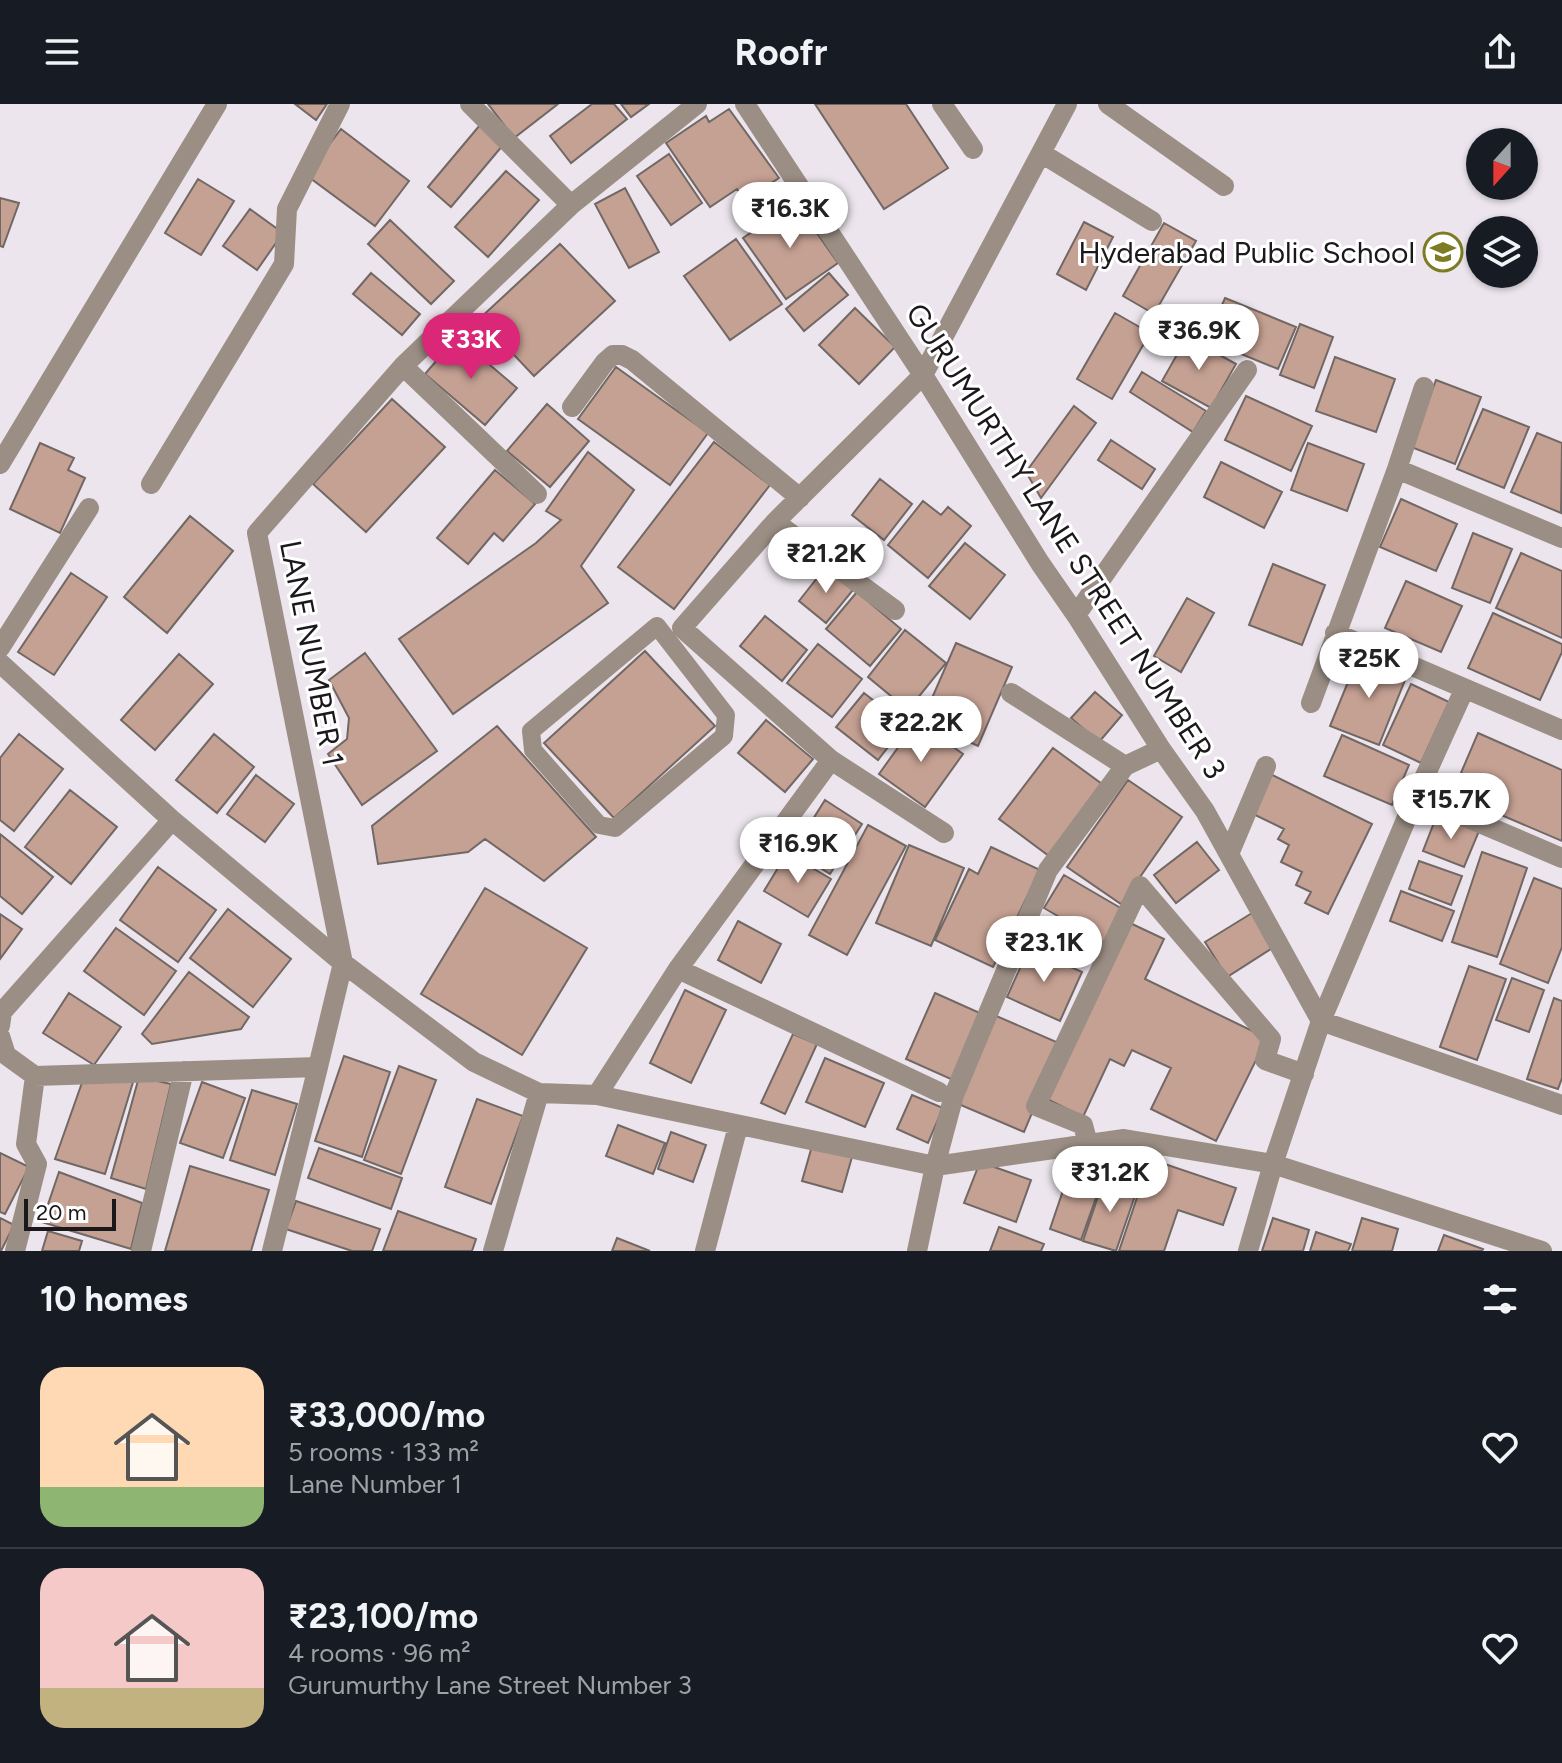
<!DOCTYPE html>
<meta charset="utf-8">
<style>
body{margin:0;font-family:Figtree,sans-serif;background:#20242c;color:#f1f3f6;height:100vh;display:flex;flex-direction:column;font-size:30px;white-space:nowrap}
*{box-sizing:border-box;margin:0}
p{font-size:26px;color:#9ea1a6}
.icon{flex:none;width:44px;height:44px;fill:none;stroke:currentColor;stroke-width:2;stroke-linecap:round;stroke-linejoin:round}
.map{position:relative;height:1147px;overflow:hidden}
.side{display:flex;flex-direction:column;background:#171b24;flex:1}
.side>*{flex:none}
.needle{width:52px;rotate:201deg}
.fabs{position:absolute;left:1466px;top:24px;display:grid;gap:16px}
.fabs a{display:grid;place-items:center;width:72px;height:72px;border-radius:50%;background:#171b24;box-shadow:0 2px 6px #0004;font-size:40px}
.scale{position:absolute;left:24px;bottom:20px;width:92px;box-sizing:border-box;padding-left:8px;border:4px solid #1a181a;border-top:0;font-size:22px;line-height:28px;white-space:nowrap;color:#1a181a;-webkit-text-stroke:6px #fff;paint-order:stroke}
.price{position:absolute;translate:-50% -68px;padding:0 18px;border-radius:28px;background:#fff;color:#222;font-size:26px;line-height:52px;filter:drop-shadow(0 2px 4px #0008)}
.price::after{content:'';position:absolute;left:50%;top:48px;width:24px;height:18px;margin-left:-12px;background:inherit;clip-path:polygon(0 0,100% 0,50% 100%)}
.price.on{background:#db2777;color:#fff}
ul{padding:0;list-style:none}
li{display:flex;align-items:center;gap:24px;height:200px;padding:0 40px}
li+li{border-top:2px solid #363941}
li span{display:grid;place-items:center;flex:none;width:224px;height:160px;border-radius:24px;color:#555}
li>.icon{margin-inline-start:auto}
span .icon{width:96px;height:96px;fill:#fffc;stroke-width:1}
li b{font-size:34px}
h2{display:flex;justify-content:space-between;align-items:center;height:96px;padding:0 40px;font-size:34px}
header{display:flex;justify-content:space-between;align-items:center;height:104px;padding:0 40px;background:#171b24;font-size:36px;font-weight:700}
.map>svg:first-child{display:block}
.building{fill:#c5a193;stroke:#716865;stroke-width:2}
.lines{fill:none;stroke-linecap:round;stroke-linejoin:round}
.lane{stroke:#9b8e84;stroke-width:18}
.street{stroke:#9b8e84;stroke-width:20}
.labels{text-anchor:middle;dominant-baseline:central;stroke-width:6;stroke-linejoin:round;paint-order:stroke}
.poi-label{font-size:30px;fill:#1a181a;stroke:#fff;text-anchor:end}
.street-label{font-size:30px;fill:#1a181a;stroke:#fff}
</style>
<header><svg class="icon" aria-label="menu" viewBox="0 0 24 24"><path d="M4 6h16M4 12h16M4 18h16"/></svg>Roofr<svg class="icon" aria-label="share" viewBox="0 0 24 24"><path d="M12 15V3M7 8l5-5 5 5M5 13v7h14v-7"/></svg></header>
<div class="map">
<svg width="1562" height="1147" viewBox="0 0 1562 1147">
<rect width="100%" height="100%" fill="#ece5ed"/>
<path class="building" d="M295 0H327L316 16Z
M488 0H558L514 34Z
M592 0H614L627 15 571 59 550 32Z
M621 0H649L631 13Z
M815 0H906L948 64 884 105Z
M729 5 779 74 745 96 737 85 710 103 666 39 706 12 709 18Z
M480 21 503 41 451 103 428 83Z
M341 25 409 77 375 122 306 71Z
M669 50 702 99 671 121 637 72Z
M506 67 539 96 488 153 455 123Z
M198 75 234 97 201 151 165 129Z
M625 84 659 148 629 164 595 100Z
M0 94 19 99 3 143 0 142Z
M795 98 838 159 786 195 743 134Z
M250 105 283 129 257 166 223 142Z
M390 116 454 177 431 200 368 140Z
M1084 118 1113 133 1086 186 1057 170Z
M1164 119 1196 137 1154 210 1123 192Z
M736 135 782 200 730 236 684 172Z
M560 140 615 197 534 272 497 233 483 245 466 227Z
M371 169 420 210 402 231 353 190Z
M829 169 848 191 804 227 786 205Z
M1225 194 1296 223 1278 265 1207 236Z
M855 204 895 243 859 280 819 241Z
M1115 209 1150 229 1112 295 1077 275Z
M1300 220 1333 233 1314 284 1280 271Z
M457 233 517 284 485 321 425 270Z
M1187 233 1236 260 1211 304 1162 277Z
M1335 253 1395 275 1376 328 1316 307Z
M616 263 708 329 670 381 578 315Z
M1142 268 1206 307 1193 328 1130 288Z
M1436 276 1481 293 1455 360 1411 343Z
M1246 292 1312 322 1291 367 1225 336Z
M392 295 445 343 366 428 313 380Z
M547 300 589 337 550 383 507 347Z
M1074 302 1096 319 1041 394 1026 368Z
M1483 305 1529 323 1504 384 1457 365Z
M1537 329 1562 339 1561 409 1511 388Z
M1111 336 1155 365 1142 385 1098 356Z
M714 338 770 381 674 505 618 463Z
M40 339 74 354 68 366 85 374 60 429 10 405Z
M1308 339 1364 360 1347 407 1291 386Z
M588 348 634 386 581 462 608 499 453 610 399 535 536 439 561 416 546 407Z
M1221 358 1282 388 1264 424 1204 393Z
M495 366 535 400 503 437 494 429 468 460 437 434Z
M880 375 912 400 884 436 852 411Z
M1401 395 1457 420 1436 467 1380 443Z
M923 397 941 411 948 403 971 422 928 474 888 441Z
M190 412 233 447 167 529 124 493Z
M1473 429 1512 445 1490 499 1452 484Z
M965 439 1005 471 970 515 929 482Z
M1521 449 1562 467V534L1496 504Z
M1273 460 1325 481 1302 541 1249 521Z
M825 464 853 486 826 519 799 497Z
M71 469 107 493 54 571 18 548Z
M1406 477 1462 502 1441 548 1385 524Z
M857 488 901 525 870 562 826 525Z
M1187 494 1214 509 1181 568 1154 552Z
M1493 509 1562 540V548L1540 596 1468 564Z
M765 512 807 546 782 577 740 542Z
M905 526 946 559 908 606 868 573Z
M956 539 1012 563 978 642 922 617Z
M818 540 862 575 832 613 787 579Z
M645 547 715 622 614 714 544 639Z
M365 549 437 647 362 701 328 650 347 635 349 614 329 576Z
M179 550 213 580 155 646 121 616Z
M1359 551 1407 571 1379 641 1330 622Z
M1411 580 1449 598 1421 659 1383 641Z
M1095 588 1122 611 1099 638 1071 614Z
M864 589 905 621 878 656 836 623Z
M766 616 813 655 785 688 738 649Z
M917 617 963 650 925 703 879 670Z
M497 622 596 733 544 777 485 735 468 748 378 760 372 722Z
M1478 629 1562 666V737L1452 690Z
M19 630 63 665 14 727 0 716V654Z
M214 630 254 663 217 709 176 676Z
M1342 631 1409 661 1392 701 1324 672Z
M1053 644 1102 680 1049 752 999 715Z
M1268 669 1372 720 1328 810 1305 799 1311 788 1296 781 1302 768 1281 758 1289 741 1278 735 1284 725 1249 708Z
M256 671 294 700 265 738 227 710Z
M1128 676 1182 713 1121 800 1067 763Z
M70 686 117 723 71 780 25 743Z
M825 696 862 720 830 770 793 747Z
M1437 711 1479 727 1464 763 1423 747Z
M868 721 906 742 847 851 809 831Z
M0 730 53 773 22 810 0 792Z
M1197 738 1219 766 1176 799 1154 771Z
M909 741 964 764 931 842 876 819Z
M991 743 1040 766 993 863 935 836 969 765 978 770Z
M1482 748 1527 764 1497 853 1452 838Z
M787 749 831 775 808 813 764 787Z
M1419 757 1462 772 1451 801 1409 785Z
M158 763 216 806 178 858 120 816Z
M1064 771 1124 806 1104 839 1044 804Z
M1534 774 1562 785V843L1548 879 1500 860Z
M485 784 587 844 522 951 421 890Z
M1401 787 1454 807 1442 837 1390 817Z
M228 805 291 855 253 903 190 854Z
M1252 809 1274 843 1227 873 1205 838Z
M0 810 22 825 0 855Z
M738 817 781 840 761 879 718 856Z
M1130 819 1164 835 1145 875 1267 934 1216 1037 1151 1005 1171 964 1132 946 1124 962 1110 955 1083 1013 1045 994Z
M116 824 176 867 144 911 84 867Z
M1029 844 1082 868 1060 917 1007 893Z
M1469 862 1506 875 1477 956 1440 943Z
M189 868 249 913 241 925 152 940 142 930Z
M1512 874 1544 886 1529 928 1496 916Z
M685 886 726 906 691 979 650 959Z
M69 889 121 923 94 961 43 929Z
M935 889 982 910 953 976 906 955Z
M1554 894 1562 897V974L1558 985 1527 975Z
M994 911 1061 940 1024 1028 956 999Z
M793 930 817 940 785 1010 761 999Z
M344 952 390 968 362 1053 315 1037Z
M825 954 884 979 865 1023 806 998Z
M399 962 436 976 401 1070 364 1056Z
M84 973 134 975 105 1070 55 1055Z
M139 973 171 980 146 1085 111 1074Z
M202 978 245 994 223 1054 180 1039Z
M252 986 297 1000 275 1071 230 1056Z
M912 991 943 1004 928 1039 897 1025Z
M477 995 523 1012 491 1100 445 1083Z
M618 1021 665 1039 653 1070 606 1052Z
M671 1028 706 1041 693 1078 658 1065Z
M812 1042 852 1053 842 1088 802 1077Z
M319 1044 402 1074 391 1105 308 1074Z
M0 1049 29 1063 5 1110 0 1108Z
M1150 1055 1236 1084 1223 1121 1178 1106 1164 1147H1119Z
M980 1058 1031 1076 1016 1118 964 1099Z
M1072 1060 1104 1071 1081 1136 1050 1125Z
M190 1062 269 1086 251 1147H165Z
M59 1068 142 1099 131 1145 42 1118Z
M1105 1072 1138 1083 1116 1147 1083 1137Z
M296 1097 380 1125 372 1147H352L286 1125Z
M398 1107 476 1135 472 1147H383Z
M0 1114 14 1121 1 1147H0Z
M1273 1114 1309 1126 1303 1147H1262Z
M1362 1114 1398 1125 1392 1147H1352Z
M999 1123 1044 1140 1041 1147H990Z
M48 1127 82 1137 79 1147H42Z
M1316 1128 1351 1140 1348 1147H1310Z
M1444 1131 1483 1145 1482 1147H1438Z
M617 1134 650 1147H612Z"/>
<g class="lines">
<path class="lane" d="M657 522 726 611 724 632 615 724 599 721 533 646 531 627Z"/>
<path class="street" d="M470 0 571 101
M745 0 923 271 1040 459 1076 511 1161 645 1205 707 1321 917 1562 1001
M942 0 973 45
M1108 0 1224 82
M1041 49 1152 117
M403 262 537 390
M572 303 605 258 613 251H622L632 256 800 394
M0 360 217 0
M1397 365 1562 434
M151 380 284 160 287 105 340 0
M775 418 895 506
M1076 511 1247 266
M1335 529 1562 626
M0 544 89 404
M0 559 172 716 343 859 474 958 539 989 597 991 935 1062 1124 1035 1273 1060 1542 1147
M1011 589 1125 662 1161 645
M1311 599 1397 365 1424 283
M1416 692 1562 754
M944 729 831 656 682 524 775 418 923 271 1067 0
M1229 750 1266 662
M678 865 939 988
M0 922 2 908 172 716
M0 932 6 951 35 972 318 963 343 859 257 429 403 262 571 101 697 0
M597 991 678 865 831 656
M1088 1040 1083 1021 1036 1002 1140 782 1271 935 1265 956 1304 970
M15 1147 37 1060 26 1040 35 972
M141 1147 184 967
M272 1147 318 963
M493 1147 539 989
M705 1147 738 1022
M917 1147 935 1062 954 991 1048 766 1125 662
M1248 1147 1273 1060 1321 917 1416 692 1464 586"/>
</g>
<defs>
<g id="school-ring" transform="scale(2)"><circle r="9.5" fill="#fff" stroke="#7d7c23" stroke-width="1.5"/><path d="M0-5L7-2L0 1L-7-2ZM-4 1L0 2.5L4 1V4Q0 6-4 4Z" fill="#7d7c23"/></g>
</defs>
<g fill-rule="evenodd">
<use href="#school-ring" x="1443" y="148"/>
</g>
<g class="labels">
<g class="poi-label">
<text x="1415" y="148">Hyderabad Public School</text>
</g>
<g class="street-label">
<text transform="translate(1066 437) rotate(57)">GURUMURTHY LANE STREET NUMBER 3</text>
<text transform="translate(312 549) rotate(79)">LANE NUMBER 1</text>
</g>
</g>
</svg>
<div class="fabs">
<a><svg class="needle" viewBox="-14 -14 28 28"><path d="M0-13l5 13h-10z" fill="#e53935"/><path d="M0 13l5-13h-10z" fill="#9ea1a6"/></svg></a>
<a><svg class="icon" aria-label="layers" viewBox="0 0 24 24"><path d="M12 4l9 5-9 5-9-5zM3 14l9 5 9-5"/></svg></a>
</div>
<div class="scale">20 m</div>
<b class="price" style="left:790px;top:146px">₹16.3K</b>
<b class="price" style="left:1199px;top:268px">₹36.9K</b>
<b class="price on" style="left:471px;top:277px">₹33K</b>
<b class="price" style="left:826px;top:491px">₹21.2K</b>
<b class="price" style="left:1369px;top:596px">₹25K</b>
<b class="price" style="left:921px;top:660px">₹22.2K</b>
<b class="price" style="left:1451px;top:737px">₹15.7K</b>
<b class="price" style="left:798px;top:781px">₹16.9K</b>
<b class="price" style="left:1044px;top:880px">₹23.1K</b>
<b class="price" style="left:1110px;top:1110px">₹31.2K</b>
</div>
<section class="side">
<h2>10 homes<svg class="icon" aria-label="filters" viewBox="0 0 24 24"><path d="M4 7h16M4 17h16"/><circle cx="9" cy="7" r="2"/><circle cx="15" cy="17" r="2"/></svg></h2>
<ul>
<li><span style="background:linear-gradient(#ffd9b3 75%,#8fb573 0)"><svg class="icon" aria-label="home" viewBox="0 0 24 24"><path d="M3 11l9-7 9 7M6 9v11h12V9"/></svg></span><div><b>₹33,000/mo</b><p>5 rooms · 133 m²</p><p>Lane Number 1</p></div><svg class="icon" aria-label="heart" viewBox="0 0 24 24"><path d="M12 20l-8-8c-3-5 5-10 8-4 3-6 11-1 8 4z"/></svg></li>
<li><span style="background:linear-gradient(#f6c9c9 75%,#c2b280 0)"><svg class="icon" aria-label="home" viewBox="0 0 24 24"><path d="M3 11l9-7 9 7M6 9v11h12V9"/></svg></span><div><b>₹23,100/mo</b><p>4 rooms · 96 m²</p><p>Gurumurthy Lane Street Number 3</p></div><svg class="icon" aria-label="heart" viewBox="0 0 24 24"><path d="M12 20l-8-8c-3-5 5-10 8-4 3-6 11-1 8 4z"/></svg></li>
</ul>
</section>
